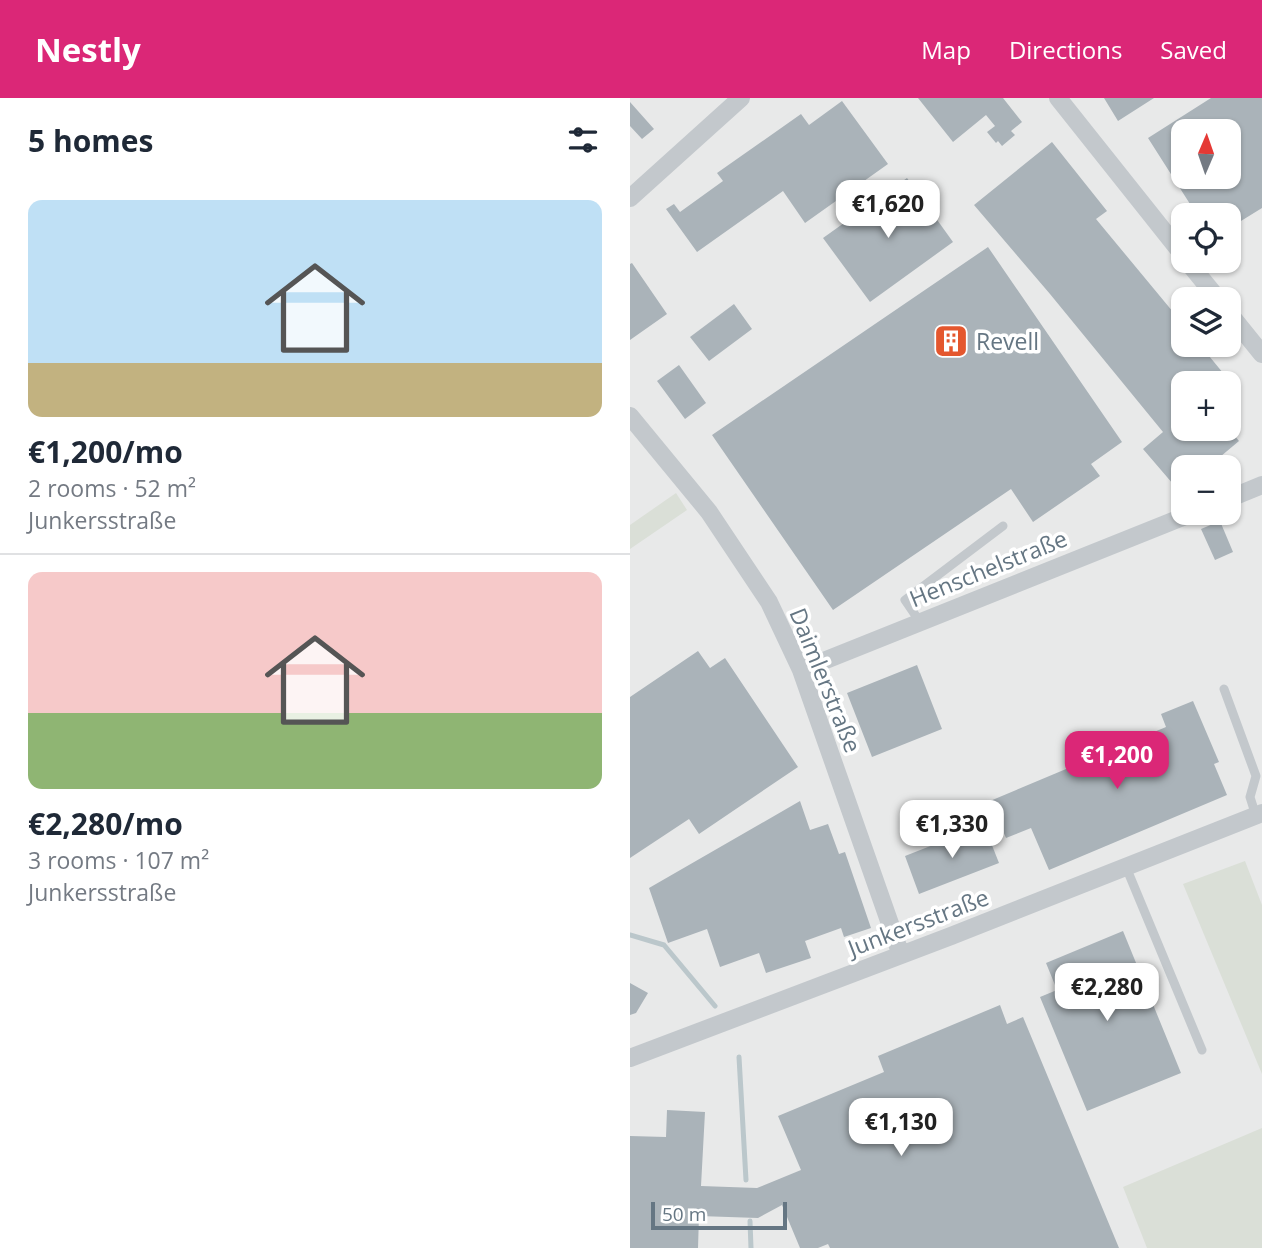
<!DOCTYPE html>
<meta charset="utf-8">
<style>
body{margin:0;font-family:"Open Sans",sans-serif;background:#f2f2f3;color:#1f2937;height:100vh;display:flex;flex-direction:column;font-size:26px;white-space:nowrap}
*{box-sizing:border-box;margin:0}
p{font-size:23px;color:#747a83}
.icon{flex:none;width:38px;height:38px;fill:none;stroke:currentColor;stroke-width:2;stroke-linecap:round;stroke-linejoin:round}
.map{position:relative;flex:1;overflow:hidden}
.panel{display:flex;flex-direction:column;background:#fff;width:630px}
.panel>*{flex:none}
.needle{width:46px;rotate:2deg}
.controls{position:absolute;left:541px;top:21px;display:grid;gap:14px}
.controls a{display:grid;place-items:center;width:70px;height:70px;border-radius:14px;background:#fff;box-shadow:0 2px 5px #0004;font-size:35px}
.scale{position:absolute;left:21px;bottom:18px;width:136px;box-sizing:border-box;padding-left:7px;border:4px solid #657683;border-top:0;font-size:19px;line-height:24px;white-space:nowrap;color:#657683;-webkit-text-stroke:5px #fff;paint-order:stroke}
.price{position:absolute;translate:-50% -60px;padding:0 16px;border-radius:14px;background:#fff;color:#222;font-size:23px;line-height:46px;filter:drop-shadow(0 2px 4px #0008)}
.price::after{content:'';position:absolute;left:50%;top:42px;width:21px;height:16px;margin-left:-10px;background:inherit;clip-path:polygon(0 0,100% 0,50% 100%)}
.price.selected{background:#db2777;color:#fff}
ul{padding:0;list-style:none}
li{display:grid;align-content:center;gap:14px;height:371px;padding:0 28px}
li+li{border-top:2px solid #e0e1e3}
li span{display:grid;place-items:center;height:217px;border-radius:14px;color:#555}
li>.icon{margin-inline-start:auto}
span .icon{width:126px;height:126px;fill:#fffc;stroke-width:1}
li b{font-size:30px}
h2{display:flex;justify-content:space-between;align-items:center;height:84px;padding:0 28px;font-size:30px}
header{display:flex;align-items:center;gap:42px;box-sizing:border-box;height:98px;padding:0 35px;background:#db2777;color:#fff}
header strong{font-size:33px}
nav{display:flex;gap:38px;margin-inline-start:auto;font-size:24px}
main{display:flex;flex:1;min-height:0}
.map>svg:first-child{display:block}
.built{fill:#e8e9e9;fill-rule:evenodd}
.green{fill:#dadfd7}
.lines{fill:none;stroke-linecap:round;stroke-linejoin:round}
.stream{stroke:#bbc7cb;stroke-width:5}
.building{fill:#aab3b9;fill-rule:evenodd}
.service{stroke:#c3c8cc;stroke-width:9}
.minor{stroke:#c3c8cc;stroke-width:18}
.labels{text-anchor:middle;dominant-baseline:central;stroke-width:7;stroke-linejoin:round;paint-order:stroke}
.poi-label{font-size:23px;fill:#657683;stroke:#fff;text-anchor:start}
.street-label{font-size:23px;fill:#657683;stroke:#fff}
</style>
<header>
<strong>Nestly</strong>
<nav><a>Map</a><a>Directions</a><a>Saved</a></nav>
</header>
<main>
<section class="panel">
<h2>5 homes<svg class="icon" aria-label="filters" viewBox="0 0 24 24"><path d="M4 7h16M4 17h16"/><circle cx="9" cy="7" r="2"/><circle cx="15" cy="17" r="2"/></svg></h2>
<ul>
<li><span style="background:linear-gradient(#bfe0f5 75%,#c2b280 0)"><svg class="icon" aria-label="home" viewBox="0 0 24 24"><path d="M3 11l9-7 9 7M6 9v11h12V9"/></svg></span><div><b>€1,200/mo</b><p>2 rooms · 52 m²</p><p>Junkersstraße</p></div></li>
<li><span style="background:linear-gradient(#f6c9c9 65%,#8fb573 0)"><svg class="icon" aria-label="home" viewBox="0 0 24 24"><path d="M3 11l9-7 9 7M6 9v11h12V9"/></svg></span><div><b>€2,280/mo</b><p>3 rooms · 107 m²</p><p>Junkersstraße</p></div></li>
</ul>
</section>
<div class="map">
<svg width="632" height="1150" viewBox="0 0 632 1150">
<rect width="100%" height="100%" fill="#fafaf8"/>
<path class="built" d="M0 0H632V1150H0ZM553 33H598V79H553ZM553 117H598V163H553ZM553 201H598V247H553ZM553 285H598V331H553ZM553 369H598V415H553Z"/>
<path class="green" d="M46 395 57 412 0 451V427Z
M615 763 632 807V976L553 786Z
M632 1030V1150H517L493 1089Z"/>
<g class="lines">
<path class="stream" d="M0 837 34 847 85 908
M109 959 116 1082
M120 1123 121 1150"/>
</g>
<path class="building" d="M288 0H373L392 24 381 33 385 37 372 48 368 43 366 45 357 34 365 28 356 17 323 44Z
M474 0H524L488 23Z
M581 0H632V110L598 131V117H567L518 40ZM553 33H598V79H553Z
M212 3 258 66 175 125 153 93 67 154 36 111 44 106 50 114 93 83 87 75 171 16 179 27Z
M0 4 24 31 12 41 0 28Z
M422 44 477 113 466 121 553 226V247H570L598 281 593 285H553V331H599L609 343 578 369H553V383L543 386 513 351 533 334 420 196 344 107Z
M277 80 323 144 240 204 193 140Z
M358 149 492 344 461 366 470 378 403 424 381 391 203 512 82 337Z
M2 165 37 216 0 242V166Z
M104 206 122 231 79 263 60 239Z
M49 267 76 305 55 321 27 283Z
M590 423 603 454 585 462 571 431Z
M68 553 80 570 95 560 168 669 69 736 59 721 0 760V599Z
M287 567 312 631 242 659 217 595Z
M563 603 589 664 584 666 597 697 419 772 401 730 376 740 360 703 536 629 531 616Z
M170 703 180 732 198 726 209 756 215 754 241 830 214 839 211 830 175 843 181 860 136 875 129 855 90 869 77 831 38 845 19 790Z
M354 727 369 765 289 796 275 758Z
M493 833 551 975 457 1013 410 899 427 892 416 865Z
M0 885 18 895 6 915 0 917Z
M370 907 377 926 393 919 489 1150H200L198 1146 188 1150H170L152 1107 128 1120 69 1118 68 1150H0V1038L36 1039 37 1012 75 1014 71 1088 127 1090 171 1072 148 1018 254 974 248 958Z"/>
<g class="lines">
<path class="service" d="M290 524 275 502 373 428
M594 591 626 678 620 699 626 718
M496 769 572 952"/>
<path class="minor" d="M428 0 553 157
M0 100 111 0
M557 163 588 201
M598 214 632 256
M0 318 79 414 139 504 171 572 271 857
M598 401 632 387
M171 572 563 415
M0 960 321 838 632 715"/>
</g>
<defs>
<g id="building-square" transform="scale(1.75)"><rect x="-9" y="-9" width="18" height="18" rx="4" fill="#e4572e" stroke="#fff"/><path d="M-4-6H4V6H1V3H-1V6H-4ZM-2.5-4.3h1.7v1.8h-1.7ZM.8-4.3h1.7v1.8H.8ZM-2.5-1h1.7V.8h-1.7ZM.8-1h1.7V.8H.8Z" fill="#fff"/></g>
</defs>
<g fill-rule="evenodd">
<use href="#building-square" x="321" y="243"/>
</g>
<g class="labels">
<g class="poi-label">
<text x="346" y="243">Revell</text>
</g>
<g class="street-label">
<text transform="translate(358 470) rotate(-22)">Henschelstraße</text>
<text transform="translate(196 582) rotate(68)">Daimlerstraße</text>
<text transform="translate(288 824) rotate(-21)">Junkersstraße</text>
</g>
</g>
</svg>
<div class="controls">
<a><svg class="needle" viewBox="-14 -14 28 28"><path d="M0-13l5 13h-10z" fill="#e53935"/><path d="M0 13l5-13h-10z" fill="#747a83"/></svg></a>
<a><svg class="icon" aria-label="locate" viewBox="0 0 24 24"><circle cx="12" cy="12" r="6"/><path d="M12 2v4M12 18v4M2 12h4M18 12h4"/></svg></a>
<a><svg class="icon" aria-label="layers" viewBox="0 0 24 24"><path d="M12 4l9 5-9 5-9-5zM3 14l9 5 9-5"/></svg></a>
<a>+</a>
<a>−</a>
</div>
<div class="scale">50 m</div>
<b class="price" style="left:258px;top:142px">€1,620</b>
<b class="price selected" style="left:487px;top:693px">€1,200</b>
<b class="price" style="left:322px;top:762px">€1,330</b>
<b class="price" style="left:477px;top:925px">€2,280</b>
<b class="price" style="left:271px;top:1060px">€1,130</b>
</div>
</main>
